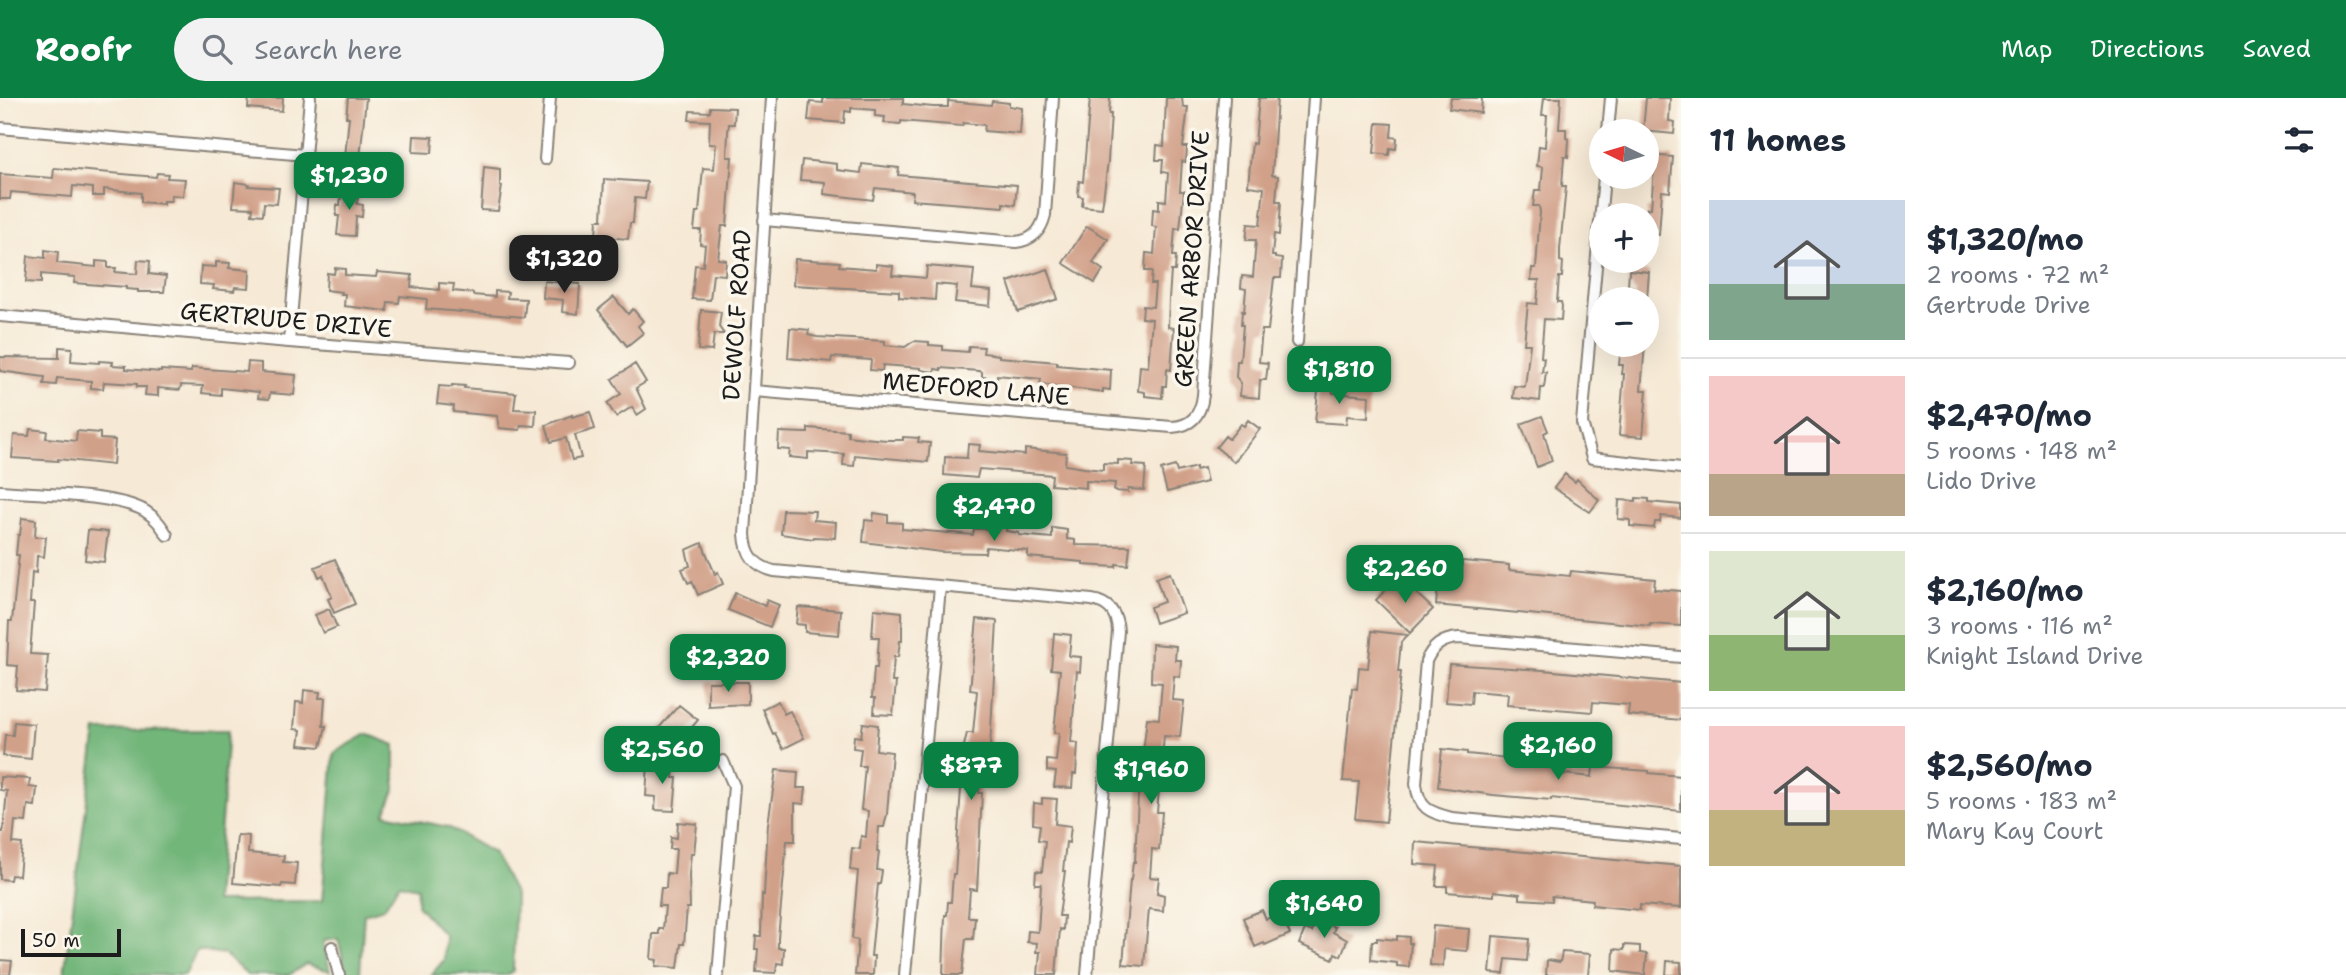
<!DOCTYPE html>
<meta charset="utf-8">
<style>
body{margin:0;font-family:"Shantell Sans",sans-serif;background:#f2f2f3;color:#1f2937;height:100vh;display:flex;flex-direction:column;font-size:26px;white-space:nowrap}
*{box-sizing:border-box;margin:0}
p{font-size:23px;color:#747a83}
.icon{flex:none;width:38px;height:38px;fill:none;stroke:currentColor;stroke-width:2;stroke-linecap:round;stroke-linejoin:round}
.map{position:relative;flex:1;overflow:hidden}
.panel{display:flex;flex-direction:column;background:#fff;width:665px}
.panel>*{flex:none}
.needle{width:46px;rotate:275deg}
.controls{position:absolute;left:1589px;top:21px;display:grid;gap:14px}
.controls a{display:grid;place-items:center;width:70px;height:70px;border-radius:50%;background:#fff;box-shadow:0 7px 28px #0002;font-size:35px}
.scale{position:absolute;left:21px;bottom:18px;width:100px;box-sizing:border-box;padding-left:7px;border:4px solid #1c1c1c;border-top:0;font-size:19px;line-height:24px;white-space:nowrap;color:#1c1c1c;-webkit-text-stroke:5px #fbf7ec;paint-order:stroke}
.price{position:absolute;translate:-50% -60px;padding:0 16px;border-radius:14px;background:#0b8043;color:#fff;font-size:23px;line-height:46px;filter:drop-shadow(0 2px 4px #0008)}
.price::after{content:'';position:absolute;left:50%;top:42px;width:21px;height:16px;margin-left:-10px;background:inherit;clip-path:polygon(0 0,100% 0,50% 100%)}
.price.selected{background:#222;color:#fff}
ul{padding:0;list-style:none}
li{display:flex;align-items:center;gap:21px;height:175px;padding:0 28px}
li+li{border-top:2px solid #e0e1e3}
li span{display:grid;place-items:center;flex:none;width:196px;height:140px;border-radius:0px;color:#555}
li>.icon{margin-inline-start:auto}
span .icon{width:84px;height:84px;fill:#fffc;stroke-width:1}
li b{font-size:30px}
h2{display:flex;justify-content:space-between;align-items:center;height:84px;padding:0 28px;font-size:30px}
header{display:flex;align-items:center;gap:42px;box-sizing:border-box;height:98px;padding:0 35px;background:#0b8043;color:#fff}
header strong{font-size:33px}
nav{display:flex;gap:38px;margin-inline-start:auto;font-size:24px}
.search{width:490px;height:63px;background:#f2f2f3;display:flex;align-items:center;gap:18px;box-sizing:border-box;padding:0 24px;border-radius:38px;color:#747a83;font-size:26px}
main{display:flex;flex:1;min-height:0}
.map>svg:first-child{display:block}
.forest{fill:#72b67a;stroke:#47694b;stroke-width:2}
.building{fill:#d1a089}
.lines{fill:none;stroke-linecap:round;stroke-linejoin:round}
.street-casing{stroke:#898278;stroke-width:14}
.street{stroke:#fff;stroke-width:10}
.labels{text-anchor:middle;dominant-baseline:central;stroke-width:7;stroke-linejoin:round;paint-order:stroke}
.street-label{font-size:24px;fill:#1c1c1c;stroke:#fbf7ec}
</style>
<header>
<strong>Roofr</strong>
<div class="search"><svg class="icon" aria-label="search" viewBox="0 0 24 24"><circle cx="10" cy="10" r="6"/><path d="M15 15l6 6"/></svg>Search here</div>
<nav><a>Map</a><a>Directions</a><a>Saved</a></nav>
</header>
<main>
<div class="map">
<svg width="1681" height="877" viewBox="0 0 1681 877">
<rect width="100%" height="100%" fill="#fbf7ec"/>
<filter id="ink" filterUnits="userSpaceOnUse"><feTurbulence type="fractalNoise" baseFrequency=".0143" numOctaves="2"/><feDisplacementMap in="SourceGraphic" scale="14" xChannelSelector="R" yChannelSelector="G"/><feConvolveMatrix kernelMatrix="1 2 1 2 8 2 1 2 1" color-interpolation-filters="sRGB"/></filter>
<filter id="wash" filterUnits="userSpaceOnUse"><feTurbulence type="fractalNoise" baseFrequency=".00686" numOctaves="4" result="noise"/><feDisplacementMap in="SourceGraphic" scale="28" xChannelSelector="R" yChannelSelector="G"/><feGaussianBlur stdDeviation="1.57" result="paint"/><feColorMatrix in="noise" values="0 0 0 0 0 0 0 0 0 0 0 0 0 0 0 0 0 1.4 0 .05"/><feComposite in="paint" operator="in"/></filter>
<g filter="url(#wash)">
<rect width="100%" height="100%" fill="#f6e9d5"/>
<path class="forest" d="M228 632 215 804 322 803 334 655 367 636 395 647V692L385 716 448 729 493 755 515 797 513 873 506 877H431L444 862 445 838 417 807 418 790 399 786 384 810 364 816 360 875H348L346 873 338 841 323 843 330 873 306 866 289 877H247L224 856 197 852 185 877H64L96 633Z"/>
<g id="blocks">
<path class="building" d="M249 0H283L282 13 248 10Z
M348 0H366L359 70 344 69 349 19H346Z
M823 0H903V6L933 9H948V3L991 7 992 3 1009 5V8L1022 10 1020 36 984 33 985 27 963 25 962 28 901 23V26L884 25 885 19 875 18V12L851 10V14L845 13 844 25 808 22 810 4 823 5Z
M1090 0H1110L1109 16H1111L1108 63 1102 110 1082 108 1083 99 1078 98 1079 83 1083 84Z
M1166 0H1182L1183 9H1188L1183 49H1187L1186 64 1182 63 1180 93H1184L1180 131 1175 130 1173 158H1176L1175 173H1171L1169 201 1168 229 1174 230 1171 272 1167 271 1166 288H1163L1162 300 1145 298V294L1138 293 1140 268 1148 269 1152 221 1142 220 1143 208 1153 209 1155 186H1151L1152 173H1145L1146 155 1154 156 1156 129 1152 128 1153 111 1159 112V102L1166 103 1168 75 1162 74 1163 62H1156L1157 47 1164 48Z
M1259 0H1277L1272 77 1278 78 1276 103H1281L1279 137 1274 136 1272 158H1275V160L1282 161 1281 180H1274L1268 232H1262L1259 264 1268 265 1266 282H1260L1259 300 1240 298 1241 285 1236 279 1237 263H1240L1243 227H1241L1242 213 1244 214 1246 191 1241 190 1242 178 1253 179 1256 142H1246L1248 126 1260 127 1264 90 1248 88 1252 45 1255 46Z
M1451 0H1482L1481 15 1449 11Z
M1544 0H1561L1559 31H1566V40L1569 41 1568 59 1564 58 1562 88H1566L1560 151V163L1563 164 1562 179H1559L1557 204H1561L1562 208 1561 222 1544 221 1541 259 1544 260 1542 274H1546L1544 290H1541L1540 303 1513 300 1514 288 1525 289 1527 272 1530 246H1524L1528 205 1537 206 1539 182H1531L1532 170H1536L1540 114 1539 108H1533L1535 92H1541L1543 69 1537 68 1539 48 1545 49 1547 17H1542Z
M1646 0H1670L1669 23 1675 24 1674 36 1643 33Z
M710 9 735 10 734 26H729L728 34 727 59H732L727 128H722L718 161 726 162 725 177 713 176 710 202 692 201 695 167 703 168 705 147 700 146 701 132H694L696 114H699L703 70 714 71 716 46H709L710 23 689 22 690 13 710 14Z
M1377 25 1392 26 1391 39 1397 40 1396 51 1390 50 1389 57 1374 55Z
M414 38 433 39 432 55 413 54Z
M1647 57 1673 59 1670 94 1662 93 1659 137 1649 136 1650 123H1647V110H1651L1654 71H1647Z
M802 62 837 66V72L861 75 862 66 899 70 898 77 1017 87 1015 107 1003 105V109L912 102 913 94 875 90 873 102 824 96 825 84 800 82Z
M484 69 500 71V88H502L498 113 481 112Z
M54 70 156 79 157 75 168 76 167 80 185 81 183 98 171 97V103H163V106L141 104V95L104 91V98H93V90L73 88 72 99 11 94 10 101H0V76L53 80Z
M604 81 647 84 645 101 635 100 633 125H630L628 141 596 138 597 122H602Z
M235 84 249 86 248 88 279 90 277 106 264 105 263 117 252 116 253 110 233 109Z
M342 89 359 91 357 106 363 107 362 119 356 118 355 138 337 137 339 118H336L337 107H340Z
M1087 128 1108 141 1093 165 1103 172 1095 185 1063 165Z
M45 152 58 154 57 165 96 169V163L108 164V170H116L115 174 137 176 138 162 150 163 149 176 166 178 164 194H138V192L126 191V189L74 185 75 179 41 176V185L26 184 28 158 45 160Z
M795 161 840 164 839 168 876 171V166L893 168 892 177 926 180 927 168 974 172 972 191 991 193 990 208 955 204 957 188 936 186 935 202 899 199V193L793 187Z
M216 164 230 165 229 170 250 172 249 190 235 189 234 193 213 191 214 187 200 186 201 168 216 169Z
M335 170 345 171V177L376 179 377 174 412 177 411 189 439 192V185L454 186 453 193 473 195V197L495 199V193L508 194 507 200 526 201 524 219 426 211 427 201 400 198 399 205 388 204 387 213 344 208 345 196H341L342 194 326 192 327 175 334 176Z
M1048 171 1058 201 1018 214 1008 184Z
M1629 172 1649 174 1647 201H1634L1635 193 1632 192 1633 189 1628 188Z
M544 183 580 186 578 216 562 214 563 202 543 200Z
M614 199 628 216 633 211 643 223 638 228 643 235 627 248 598 212Z
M701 212 721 214 719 229 724 236H714L712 253 698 252Z
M790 230 809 232 808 237 817 239 885 243V247L905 249 914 243 929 244V247L943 248V252L968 254 969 248 984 249 983 255 999 257V259L1057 264V267L1111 272 1110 292 1103 291V294L1040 286 1041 281 997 277V280L982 279V274L979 273 941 270V272L935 271 934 274 921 272V270L883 267 882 273 870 272 871 262 832 259 831 264 788 260Z
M1625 247H1645L1641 292H1647L1643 339 1619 337 1624 276H1622L1623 267H1619L1621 248 1624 249Z
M59 249 72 250 71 263 99 265V263L113 264 112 267 126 268V271L161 274V272L191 274 192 270 247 274 248 264 261 265V274L296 277 294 297 270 295 269 301 258 300 259 294 221 290V297L202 295 203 288 181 287 180 292 158 290V298L145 297 146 289H137V286L104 284 103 291 91 290V283L57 280 56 287 44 286 45 279 0 273V259L59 260Z
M635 266 646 284 636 290 646 311 637 317 632 309 616 319 607 305 621 296 612 281Z
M1330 283 1333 295 1369 298 1368 320 1347 318 1346 326 1315 324 1318 293 1317 285Z
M452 287 465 288 464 290 516 295 514 311 536 312 535 328 521 327 520 332 499 330 497 318 453 314 454 308 437 306 439 288 452 289Z
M590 314 595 331 575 337 581 360 572 362 566 340 551 344 546 327 572 317V319Z
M1542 318 1548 333 1544 335 1552 363 1537 369 1521 326Z
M1248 322 1260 331 1234 364 1216 349 1225 338 1229 341 1241 326 1244 328Z
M808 330 848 333V338L864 340 887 342H903V339L919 340 918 344 930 345 928 364 855 357 854 368 843 367 844 356 808 354V361L789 359 790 352 778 351 779 334 805 335H808Z
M30 331 47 333 46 340 76 343 77 333 100 335V341L115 342 113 367 58 361V363L12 360 14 337 29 338Z
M968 346 980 347 979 353 1025 357V351L1066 355 1065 367 1084 370 1103 372V365L1118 366V362L1133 363 1132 367 1146 368 1144 392 1128 391V394L1114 393 1115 385 1086 383V390L1051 387 1052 377 1006 373 979 371 977 380 944 377 945 359 967 360Z
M1175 368 1177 374 1196 369V372L1204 370 1207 384 1167 394 1161 372Z
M1565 376 1575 384 1577 381 1599 402 1590 414 1554 390Z
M1636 400 1649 401V404L1681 407V420L1661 418 1660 424H1655L1654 430 1630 428V422L1618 421 1619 402 1636 403Z
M783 412 815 413 814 422 836 424 835 440 814 439 813 441 781 436Z
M874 415 888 417V424L902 425V431L973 437 974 431H985V423L1007 425 1006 433 1019 435V437L1052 440V430L1067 432V441L1075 442V447L1130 448 1128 467 1116 466V469L1083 467V464L1028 459V453L986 449 985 455 941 454 863 444 865 422 873 423Z
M22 420 36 422 35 439H46L44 459 37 458 36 475 32 474 30 505H34L30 556 48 557 45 594 16 592 18 568 7 567 9 523H12L19 457H16L18 437H20Z
M88 432 108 434 104 464 85 462Z
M702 445 715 476 718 474 723 486 698 497 692 483 688 485 682 471 690 468 686 452Z
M335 461 355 506 334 515 328 501 332 499 323 477 319 479 315 469Z
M1462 463 1509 467V472L1549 476 1570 478 1571 473 1655 481 1654 491 1681 493V528L1650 526V528L1436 507 1440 466 1462 468Z
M1170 475 1184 515 1155 525 1150 509 1164 504 1156 480Z
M1399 479 1433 511 1410 535 1376 502Z
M735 495 765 508 767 502 779 507 770 529 728 512Z
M798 509 841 512 839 537 805 534V527L796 526Z
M329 511 337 529 323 535 315 517Z
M874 511 902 514V543H900L898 559H894L892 584H896L893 617 874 616 875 600H872L874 570H877L879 539H872Z
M977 521 997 523 990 650 983 649 979 695H982L977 792 970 791 968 819H975L973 841H966L962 877H943L945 817H947L948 804H951L953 776H955L964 648 967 635H973L977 593 970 592Z
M1372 533 1408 537 1401 544 1398 574H1401L1386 724 1355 721 1359 684 1343 683 1352 590 1357 591 1359 569 1368 570Z
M1054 535 1071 537 1069 558 1081 559 1080 574 1077 573 1071 644 1078 645 1076 676H1073L1072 690 1054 689 1056 674 1047 673V662L1056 663 1059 635H1054L1060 572 1051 571Z
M1152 546 1176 548 1175 562H1181L1180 579 1174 578 1172 602 1184 603 1180 639 1164 638 1157 714H1162L1159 752 1152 751 1150 779 1159 780 1157 795 1164 797 1163 813 1149 811 1144 868 1123 866 1130 782H1131L1133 764H1135L1138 698 1147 620 1159 621 1162 585 1151 584Z
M1449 566 1543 572 1681 585V622L1628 617 1629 607 1593 604 1592 614 1507 607 1508 596 1472 593 1471 606 1446 604Z
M708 584H748V606L708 608Z
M304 592 320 594 319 600H325L323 628H326L321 649 299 647 301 632 294 631 296 604 303 605Z
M778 603 784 616 790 613 804 640 783 651 775 635 773 636 762 611Z
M679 607 698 622 669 657 655 646 664 636 658 631Z
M14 624 34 626 31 661 3 658 5 637H13Z
M863 625 878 627 876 652 892 654 887 716 884 729H879L877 753H879L877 772 882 773 880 786H878L871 858H874L873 877H855L858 842 852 841 858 773 850 772 852 750 860 751 861 738 866 739 868 713 861 712 865 668H859L861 651 853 650 854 638 861 639Z
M1442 651 1467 654V656L1528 662 1527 668 1554 670V675L1592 679 1593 669 1649 673V675L1681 678V713L1551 700V702L1493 697 1438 689Z
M648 665 674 667 673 680H677L674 713 655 712 656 699 646 698Z
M776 672 798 674 797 690H806L804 706 795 705V743H787L778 840V850H784L783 866 777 865 776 875 756 874 758 851H755L756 838H761L762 796 764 797 768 726Z
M0 679 30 681 29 689 37 690 35 708 28 707 26 724 15 723 13 745 22 746 19 778 11 777 10 782 0 781V734H3L7 693 0 692Z
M1042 700 1057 701 1055 726 1071 728 1069 745 1066 744 1063 773H1065L1059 818H1064L1063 832 1060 831 1056 877H1038L1040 854H1036L1037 845 1027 844 1028 833 1038 834 1041 786H1035L1036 773 1042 774 1045 743 1038 742 1040 727 1033 726 1034 705 1042 706Z
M678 724 697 726 694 755H691L689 777 690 810H687L684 846H681L678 870 656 868 657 862 651 861 653 836H659V831H663L665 808H659L661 790H666L667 775 674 776 676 751H670L671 739 677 740Z
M237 737 249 738 248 755 284 758 283 764 297 765 295 787 282 786 281 789 233 785Z
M1415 744 1681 768V810L1640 807V812L1630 811 1592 807 1593 802 1552 798V803L1520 801V796L1494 793V798L1447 794V788H1436L1438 768 1414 766Z
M1262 812 1266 821 1277 817 1279 822 1283 821 1290 836 1265 847 1264 845 1255 849 1243 820Z
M1316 822 1335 829 1333 834 1347 842 1341 858 1335 855 1333 861 1299 846 1305 831 1312 834Z
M1433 828 1469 831 1467 853 1444 851 1443 868 1430 867Z
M1397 838 1409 839V845H1411L1409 869 1397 868V865L1371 862 1372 843H1377V840L1397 842Z
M1493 838 1529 841 1527 863 1506 861 1504 876 1490 875Z
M1624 847 1640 848V855L1647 856 1645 877 1613 873 1614 851 1624 852Z
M1562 854 1590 856 1588 877H1546L1547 862 1560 864Z
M0 862 12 863 10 877H0Z
M1667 863 1681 864V877H1666Z"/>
</g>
</g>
<g filter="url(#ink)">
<use href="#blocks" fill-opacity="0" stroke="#898278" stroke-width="2"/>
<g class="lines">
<g class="street-casing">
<path id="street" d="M772 0 745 436C746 456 754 468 774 473L1092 502C1109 505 1117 515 1118 533L1087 877
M0 30 305 57
M1608 33 1611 0
M545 61 550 0
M1604 79 1582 325 1592 360 1681 370
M764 122 1016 144C1033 142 1041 133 1045 117L1053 0
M0 218 289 244 569 265
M289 244 310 0
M1297 244 1314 0
M754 293 1172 329C1192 328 1201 316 1203 297L1224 0
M0 393C37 396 116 396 145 413 156 420 161 427 167 437
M1681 559 1459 540C1442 541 1433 548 1426 563L1416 686C1419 711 1429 714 1452 720L1681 741
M332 849 339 877
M718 877 734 688 723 663
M905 877 940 489"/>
</g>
<use href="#street" class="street"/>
</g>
</g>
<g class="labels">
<g class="street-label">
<text transform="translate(1192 161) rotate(-86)">GREEN ARBOR DRIVE</text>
<text transform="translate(737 217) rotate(-86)">DEWOLF ROAD</text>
<text transform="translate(286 222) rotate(5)">GERTRUDE DRIVE</text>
<text transform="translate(976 291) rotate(5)">MEDFORD LANE</text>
</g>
</g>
</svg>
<div class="controls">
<a><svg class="needle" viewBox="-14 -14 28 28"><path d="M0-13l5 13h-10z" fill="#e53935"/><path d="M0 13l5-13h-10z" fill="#747a83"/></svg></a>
<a>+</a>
<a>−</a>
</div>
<div class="scale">50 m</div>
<b class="price" style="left:349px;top:114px">$1,230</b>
<b class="price selected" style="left:564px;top:197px">$1,320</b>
<b class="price" style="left:1339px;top:308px">$1,810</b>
<b class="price" style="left:994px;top:445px">$2,470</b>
<b class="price" style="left:1405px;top:507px">$2,260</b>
<b class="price" style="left:728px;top:596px">$2,320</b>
<b class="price" style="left:1558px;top:684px">$2,160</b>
<b class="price" style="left:662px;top:688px">$2,560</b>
<b class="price" style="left:971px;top:704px">$877</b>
<b class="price" style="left:1151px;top:708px">$1,960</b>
<b class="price" style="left:1324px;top:842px">$1,640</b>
</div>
<section class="panel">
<h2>11 homes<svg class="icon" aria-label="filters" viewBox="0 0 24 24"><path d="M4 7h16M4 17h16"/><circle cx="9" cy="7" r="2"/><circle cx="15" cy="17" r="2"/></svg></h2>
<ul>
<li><span style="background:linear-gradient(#c9d6e8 60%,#7fa58c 0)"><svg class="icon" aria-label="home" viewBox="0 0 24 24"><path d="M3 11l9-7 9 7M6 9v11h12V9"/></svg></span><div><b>$1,320/mo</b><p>2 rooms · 72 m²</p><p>Gertrude Drive</p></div></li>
<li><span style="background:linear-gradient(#f6c9c9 70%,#b9a48a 0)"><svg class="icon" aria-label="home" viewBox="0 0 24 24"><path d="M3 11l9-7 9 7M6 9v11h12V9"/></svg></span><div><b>$2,470/mo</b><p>5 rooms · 148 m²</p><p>Lido Drive</p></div></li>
<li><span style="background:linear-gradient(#dfe7d0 60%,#8fb573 0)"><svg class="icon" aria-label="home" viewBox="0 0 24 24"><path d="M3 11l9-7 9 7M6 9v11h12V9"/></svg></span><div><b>$2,160/mo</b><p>3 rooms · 116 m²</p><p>Knight Island Drive</p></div></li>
<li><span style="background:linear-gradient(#f6c9c9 60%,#c2b280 0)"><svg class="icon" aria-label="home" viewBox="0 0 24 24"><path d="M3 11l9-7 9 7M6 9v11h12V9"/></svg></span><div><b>$2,560/mo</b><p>5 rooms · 183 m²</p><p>Mary Kay Court</p></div></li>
</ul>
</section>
</main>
